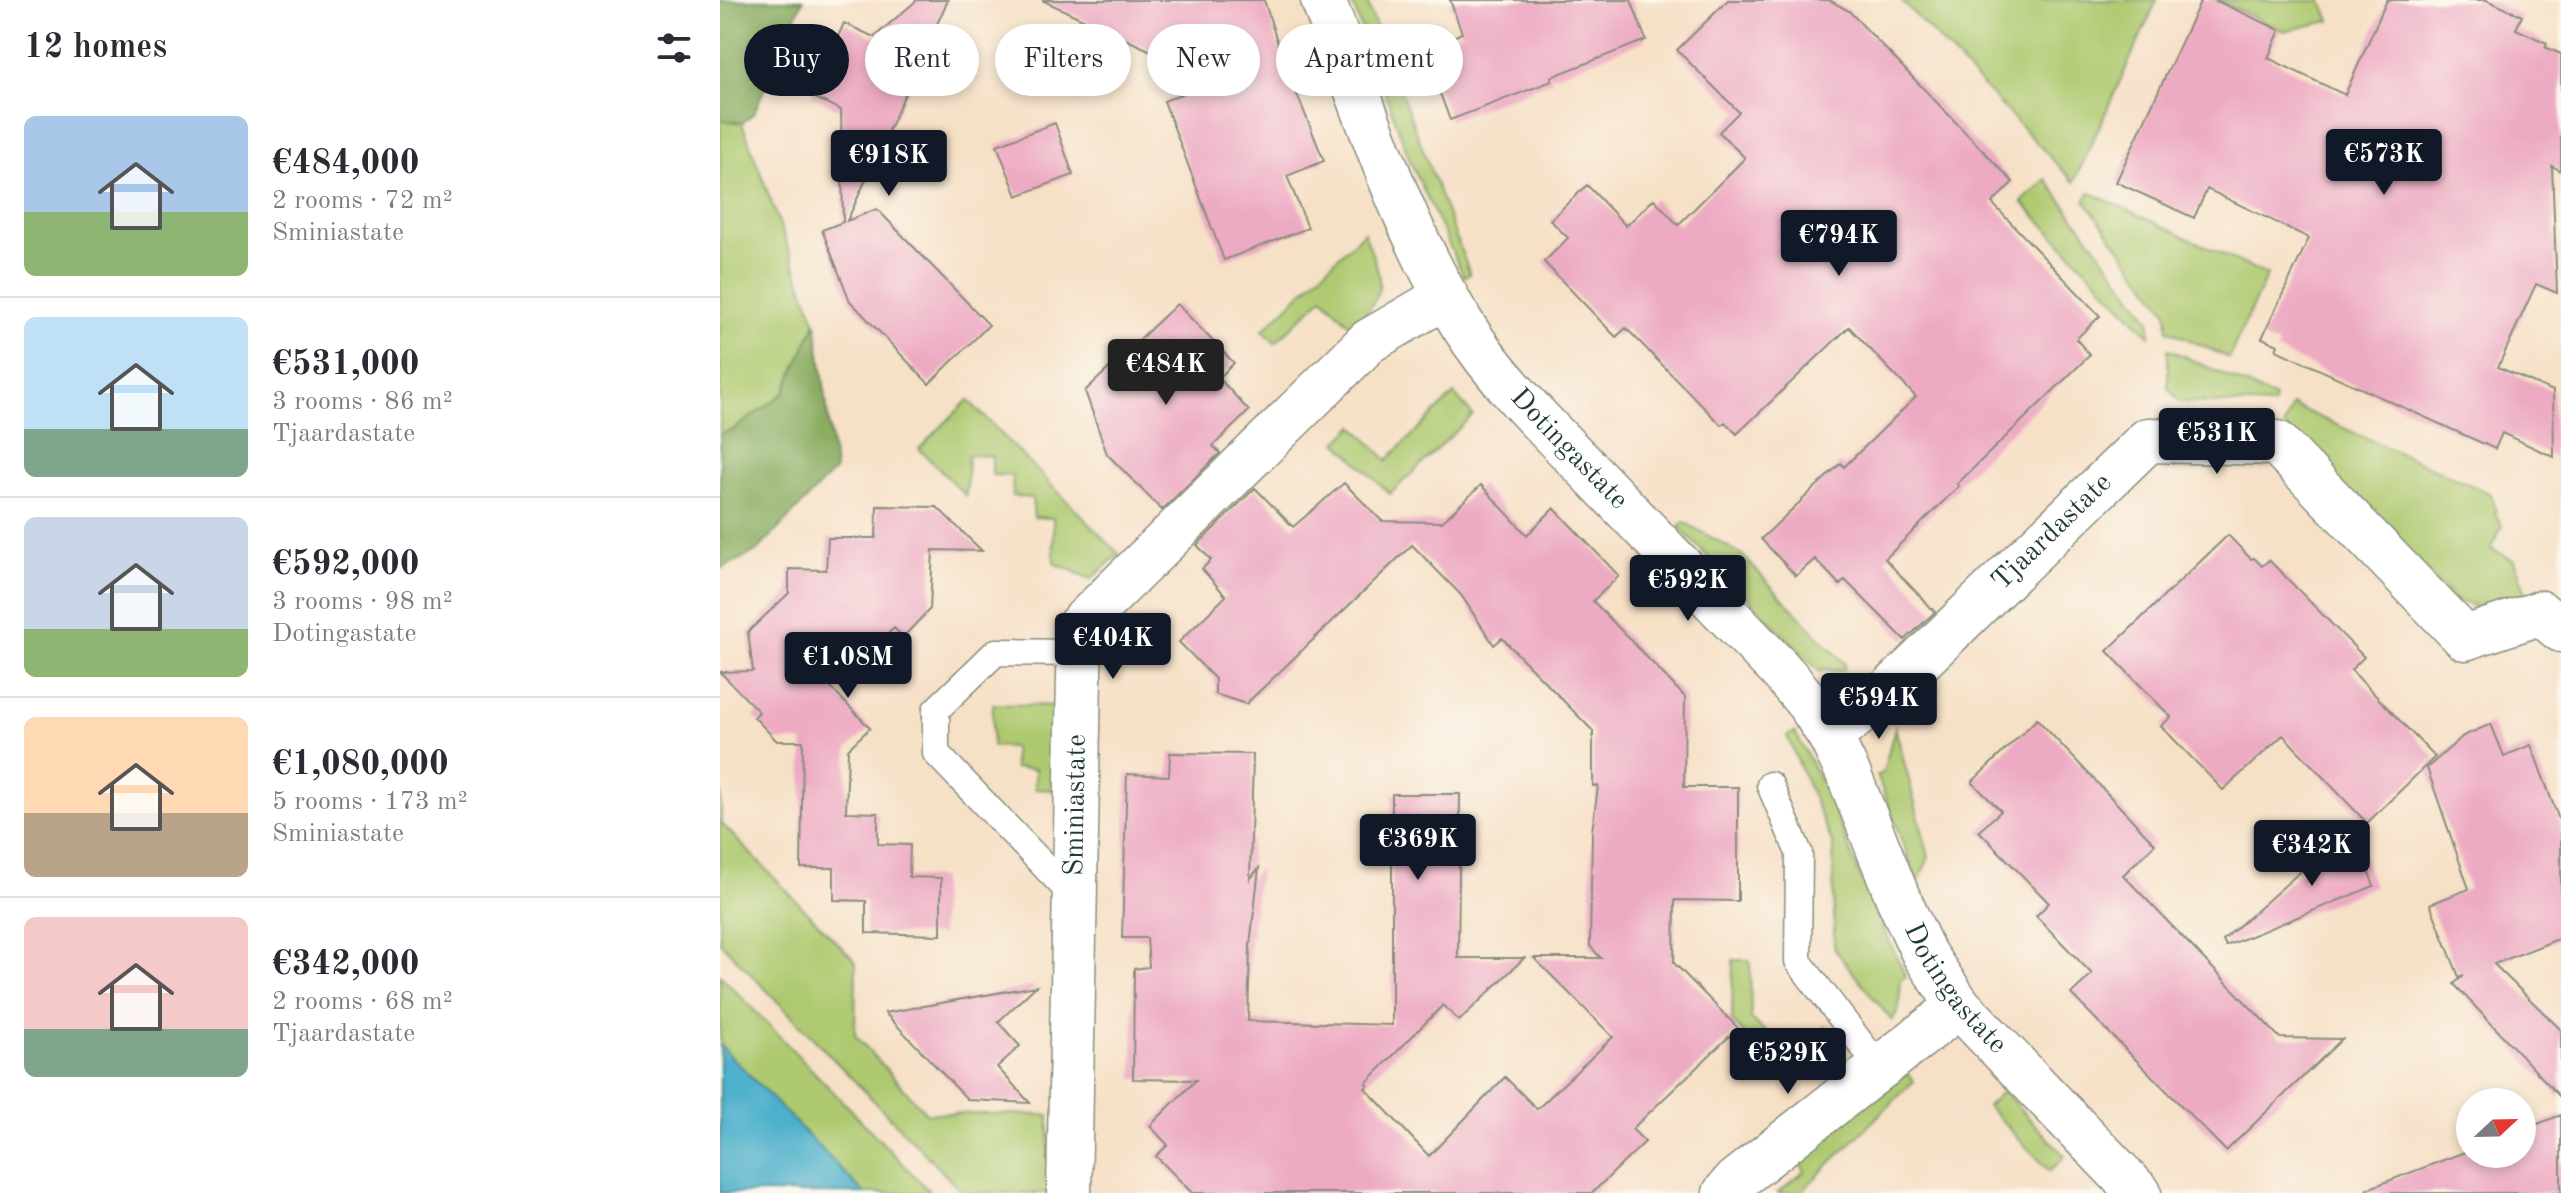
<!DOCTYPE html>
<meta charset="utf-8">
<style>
body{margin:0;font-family:"Old Standard TT",serif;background:#f2f2f3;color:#2b2b33;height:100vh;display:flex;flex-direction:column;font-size:30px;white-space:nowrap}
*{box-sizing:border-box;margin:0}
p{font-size:26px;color:#7c7c81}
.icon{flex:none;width:44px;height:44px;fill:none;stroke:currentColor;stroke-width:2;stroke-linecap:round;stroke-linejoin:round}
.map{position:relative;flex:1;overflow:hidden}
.drawer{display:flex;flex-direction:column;background:#fff;width:720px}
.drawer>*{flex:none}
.top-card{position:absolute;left:24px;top:24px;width:760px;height:72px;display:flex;gap:16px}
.needle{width:52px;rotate:68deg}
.buttons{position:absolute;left:1736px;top:1088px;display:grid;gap:16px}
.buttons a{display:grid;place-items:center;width:80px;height:80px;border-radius:50%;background:#fff;box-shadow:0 4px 12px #0003;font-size:40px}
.price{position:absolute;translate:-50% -68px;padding:0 18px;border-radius:8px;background:#111827;color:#fff;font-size:26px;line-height:52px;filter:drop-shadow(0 2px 4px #0008)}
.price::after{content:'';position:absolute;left:50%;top:48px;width:24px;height:18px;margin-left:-12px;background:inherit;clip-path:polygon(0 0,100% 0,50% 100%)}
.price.selected{background:#222;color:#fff}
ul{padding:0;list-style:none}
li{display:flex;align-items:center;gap:24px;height:200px;padding:0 24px}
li+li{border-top:2px solid #e1e1e2}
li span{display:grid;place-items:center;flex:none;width:224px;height:160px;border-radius:12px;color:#555}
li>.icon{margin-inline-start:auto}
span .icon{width:96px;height:96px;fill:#fffc;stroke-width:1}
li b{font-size:34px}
h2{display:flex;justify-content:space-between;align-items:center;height:96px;padding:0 24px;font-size:34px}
.chip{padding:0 28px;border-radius:36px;background:#fff;box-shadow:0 4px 12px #0003;font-size:28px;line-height:72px}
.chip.selected{background:#111827;color:#fff}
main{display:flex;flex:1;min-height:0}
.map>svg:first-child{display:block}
.green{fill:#aec970;stroke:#668352;stroke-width:2}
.forest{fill:#8aad62;stroke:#54754b;stroke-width:2}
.water{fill:#4db0cc;stroke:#367680;stroke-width:2}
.building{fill:#edaac3}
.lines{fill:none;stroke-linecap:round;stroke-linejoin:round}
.service-casing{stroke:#8a8e7d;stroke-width:29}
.minor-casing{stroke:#8a8e7d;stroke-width:47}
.service{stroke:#fff;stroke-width:26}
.minor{stroke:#fff;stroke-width:44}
.labels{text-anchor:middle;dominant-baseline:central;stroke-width:8;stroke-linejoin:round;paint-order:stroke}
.street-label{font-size:28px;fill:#1f3d34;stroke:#fbf7ec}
</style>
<main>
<section class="drawer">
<h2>12 homes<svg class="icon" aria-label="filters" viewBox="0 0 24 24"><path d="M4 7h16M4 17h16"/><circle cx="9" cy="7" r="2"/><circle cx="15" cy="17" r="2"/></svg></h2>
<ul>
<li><span style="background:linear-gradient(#a9c7e8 60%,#8fb573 0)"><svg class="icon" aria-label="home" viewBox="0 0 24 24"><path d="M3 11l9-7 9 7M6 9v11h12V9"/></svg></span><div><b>€484,000</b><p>2 rooms · 72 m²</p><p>Sminiastate</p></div></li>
<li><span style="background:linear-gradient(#bfe0f5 70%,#7fa58c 0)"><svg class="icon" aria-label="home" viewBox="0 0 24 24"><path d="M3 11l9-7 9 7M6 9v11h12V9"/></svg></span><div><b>€531,000</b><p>3 rooms · 86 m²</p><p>Tjaardastate</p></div></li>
<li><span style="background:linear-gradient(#c9d6e8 70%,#8fb573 0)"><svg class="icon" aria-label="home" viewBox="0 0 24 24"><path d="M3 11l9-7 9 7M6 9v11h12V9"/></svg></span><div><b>€592,000</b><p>3 rooms · 98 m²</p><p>Dotingastate</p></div></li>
<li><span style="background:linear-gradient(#ffd9b3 60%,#b9a48a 0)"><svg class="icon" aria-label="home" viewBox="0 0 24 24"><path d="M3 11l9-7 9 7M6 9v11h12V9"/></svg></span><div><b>€1,080,000</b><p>5 rooms · 173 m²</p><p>Sminiastate</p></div></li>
<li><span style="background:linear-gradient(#f6c9c9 70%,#7fa58c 0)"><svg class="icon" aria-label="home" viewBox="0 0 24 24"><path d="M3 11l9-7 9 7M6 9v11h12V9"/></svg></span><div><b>€342,000</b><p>2 rooms · 68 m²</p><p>Tjaardastate</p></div></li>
</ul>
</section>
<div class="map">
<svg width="1841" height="1193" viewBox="0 0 1841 1193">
<rect width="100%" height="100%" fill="#fbf7ec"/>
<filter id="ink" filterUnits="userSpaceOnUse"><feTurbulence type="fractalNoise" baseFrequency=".0125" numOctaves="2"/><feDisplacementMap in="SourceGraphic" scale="16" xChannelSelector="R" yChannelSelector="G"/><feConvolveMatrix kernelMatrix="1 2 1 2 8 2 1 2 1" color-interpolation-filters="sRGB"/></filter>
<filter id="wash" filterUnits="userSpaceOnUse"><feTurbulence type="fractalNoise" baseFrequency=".006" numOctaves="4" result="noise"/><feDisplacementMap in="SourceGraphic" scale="32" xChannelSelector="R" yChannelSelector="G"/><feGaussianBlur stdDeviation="1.8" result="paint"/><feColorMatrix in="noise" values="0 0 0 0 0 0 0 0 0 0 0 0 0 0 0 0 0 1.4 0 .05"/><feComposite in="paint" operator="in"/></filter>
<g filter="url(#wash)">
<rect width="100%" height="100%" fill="#f6e0c6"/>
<path class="green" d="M631 0H646L750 274 744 277 691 163Z
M1181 0H1437L1354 182Z
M1496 0 1602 1 1610 21 1564 31Z
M0 120 22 123 96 323 64 393 13 430 0 434Z
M1326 179 1430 320V336L1302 202Z
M1369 192 1547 275 1509 358 1448 330 1447 312 1365 201Z
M644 232C661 279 672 289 632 327L603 297 555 343 543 330Z
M1448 349 1555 398 1553 405 1460 402 1448 388Z
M734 394 753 415 670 494 617 442 634 426 667 460Z
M248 400 399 554 371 579 334 563 333 518 314 517 312 498 293 496 292 476 272 475V456L248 455 246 496 199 449Z
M1572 405 1771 494 1776 510 1775 513 1782 526 1771 549 1794 560 1810 604 1759 608 1735 600 1564 426Z
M964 522 1021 554 1125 664 1124 669 1119 671 1104 669 1100 672 959 527Z
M273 704 338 706 336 790 315 789V769L294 768 293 747 272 746Z
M1175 727 1209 857 1198 883 1157 775 1163 773Z
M1075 732 1106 791 1152 906 1186 976 1181 979 1179 1008 1172 1021 1114 949 1113 845 1067 736Z
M0 774 1 823 136 962 135 1035 206 1113 329 1115V1193H243L0 942Z
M1013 960H1030L1031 1018 1076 1061 1105 1027 1120 1047 1071 1083 1012 1021Z
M0 975 211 1193H144L0 1045Z
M1187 1072 1194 1081 1080 1193H1058L1085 1171 1074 1157Z
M1283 1091 1345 1156 1330 1171 1267 1106Z"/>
<path class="forest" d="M0 0H83L34 113 22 123 0 120Z
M96 323 115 470 37 551 0 569V434L13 430 64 393Z"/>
<path class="water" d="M0 1045 144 1193H0Z"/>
<g id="blocks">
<path class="building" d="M197 0H228L127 221 157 209 269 325 209 384 130 301 102 230 123 222 121 110 91 96 124 23 154 37Z
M322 0H544L562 57 604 161 567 176 588 228 504 260 444 101 495 81Z
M730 0H911L926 40 831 77 832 81 730 120 712 72 736 63 727 40 742 33Z
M1008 0H1109L1129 11 1293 182 1272 203 1380 316 1356 339 1370 355 1237 484 1239 486 1165 559 1215 612 1185 640 1125 580 1120 585 1095 559 1076 576 1041 539 1121 463 1124 467 1196 397 1129 327 1017 434 1005 422 1001 425 906 328 896 337 824 262 848 238 830 220 867 185 906 226 934 199 958 225 1025 158 999 132 1019 112 957 50Z
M1481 0H1495L1560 30 1548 58 1625 95 1667 0H1767L1802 16 1796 29 1827 43 1825 47 1841 54V171L1832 166 1837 293 1816 284 1778 367 1833 391 1834 457 1782 433 1775 449 1556 350 1558 345 1542 338 1589 238 1487 189 1474 218 1396 182Z
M335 123 353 175 297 196 277 145Z
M457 304 514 363 499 378 529 411 493 446 500 453 442 510 387 454 365 391Z
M624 483 662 521 722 522 761 485 807 535 834 508 899 576 873 601 965 697 964 787H1018V901L955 900 954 963 1018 1028 912 1129 925 1142 872 1193H472L436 1156 448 1145 430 1126 476 1080 413 1079 414 969 429 967 427 938H402L407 774 449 776 450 753 533 754 530 879 539 868 530 945 528 1021 672 1025V794H740L738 958H804L739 1021 723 1005 646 1083 648 1085 645 1088 709 1156 785 1077 817 1109 893 1037 814 958H881L870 946 872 832 878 786H873V731L782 638 774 645 741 595 692 545 526 704 495 694V679L459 642 506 596 482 569 491 560 477 545 535 488 573 527Z
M157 506 217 507 262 551 213 550 210 609 183 637 174 628 110 687 150 728 128 749 126 812 158 813V844L190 845 189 877 221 878V935L146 933V901L114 900V868H81L83 741H57L34 717 39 712 0 672 33 671 28 632 69 593V569L106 570 108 538H156Z
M1508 535 1531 559 1534 558 1542 566 1549 560 1644 657 1631 670 1715 757 1647 823 1563 735 1503 790 1441 726 1451 717 1387 651Z
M1317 719 1435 844 1403 875 1452 926 1560 1038 1622 1039 1506 1151 1351 994 1372 974 1316 916 1329 903 1259 831 1281 811 1252 782Z
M1771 724 1784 756 1811 745 1841 825V938L1774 964 1841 1030V1098L1734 984 1744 975 1739 977 1710 904 1749 889 1707 768 1743 736Z
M1632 826 1654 886 1506 946 1503 940Z
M316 986 278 1022 300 1046 277 1067 310 1103 248 1100 165 1013Z
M1841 1115V1193H1648L1647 1189 1750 1150V1154H1802V1130Z"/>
</g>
</g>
<g filter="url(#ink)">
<use href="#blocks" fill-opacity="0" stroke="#8a8e7d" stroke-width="2"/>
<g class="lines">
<g class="service-casing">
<path id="service" d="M1050 785 1079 853 1078 961 1159 1067
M355 898 216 753V710L276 652 360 653"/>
</g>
<g class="minor-casing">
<g id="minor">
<path id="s1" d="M603 0C645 109 680 224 742 324 777 380 827 428 873 475 937 541 1000 607 1063 673L1089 704 1110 736 1128 773 1178 898 1204 954 1239 1006 1419 1193"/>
<path id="s2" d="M1110 736 1172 688 1428 440 1557 443 1745 638 1820 613 1841 630"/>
<path id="s3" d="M349 1193 360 625 649 341 726 296"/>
<path d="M1005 1193 1015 1181 1239 1006"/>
</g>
</g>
<use href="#service" class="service"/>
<use href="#minor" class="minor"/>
</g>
</g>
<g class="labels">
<g class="street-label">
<text stroke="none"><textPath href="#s1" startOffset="518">Dotingastate</textPath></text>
<text stroke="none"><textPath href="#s2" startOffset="302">Tjaardastate</textPath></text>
<text stroke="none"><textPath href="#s3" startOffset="388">Sminiastate</textPath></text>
<text stroke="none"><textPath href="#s1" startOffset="1190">Dotingastate</textPath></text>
</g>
</g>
</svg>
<div class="buttons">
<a><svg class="needle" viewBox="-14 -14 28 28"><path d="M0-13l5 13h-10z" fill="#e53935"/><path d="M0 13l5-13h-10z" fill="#7c7c81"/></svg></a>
</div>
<b class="price" style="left:1664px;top:197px">€573K</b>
<b class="price" style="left:169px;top:198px">€918K</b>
<b class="price" style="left:1119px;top:278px">€794K</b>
<b class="price selected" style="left:446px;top:407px">€484K</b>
<b class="price" style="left:1497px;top:476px">€531K</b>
<b class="price" style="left:968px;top:623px">€592K</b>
<b class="price" style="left:393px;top:681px">€404K</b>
<b class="price" style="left:128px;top:700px">€1.08M</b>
<b class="price" style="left:1159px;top:741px">€594K</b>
<b class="price" style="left:698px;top:882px">€369K</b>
<b class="price" style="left:1592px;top:888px">€342K</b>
<b class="price" style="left:1068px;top:1096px">€529K</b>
<div class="top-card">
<a class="chip selected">Buy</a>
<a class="chip">Rent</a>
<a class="chip">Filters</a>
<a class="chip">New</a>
<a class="chip">Apartment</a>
</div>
</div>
</main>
